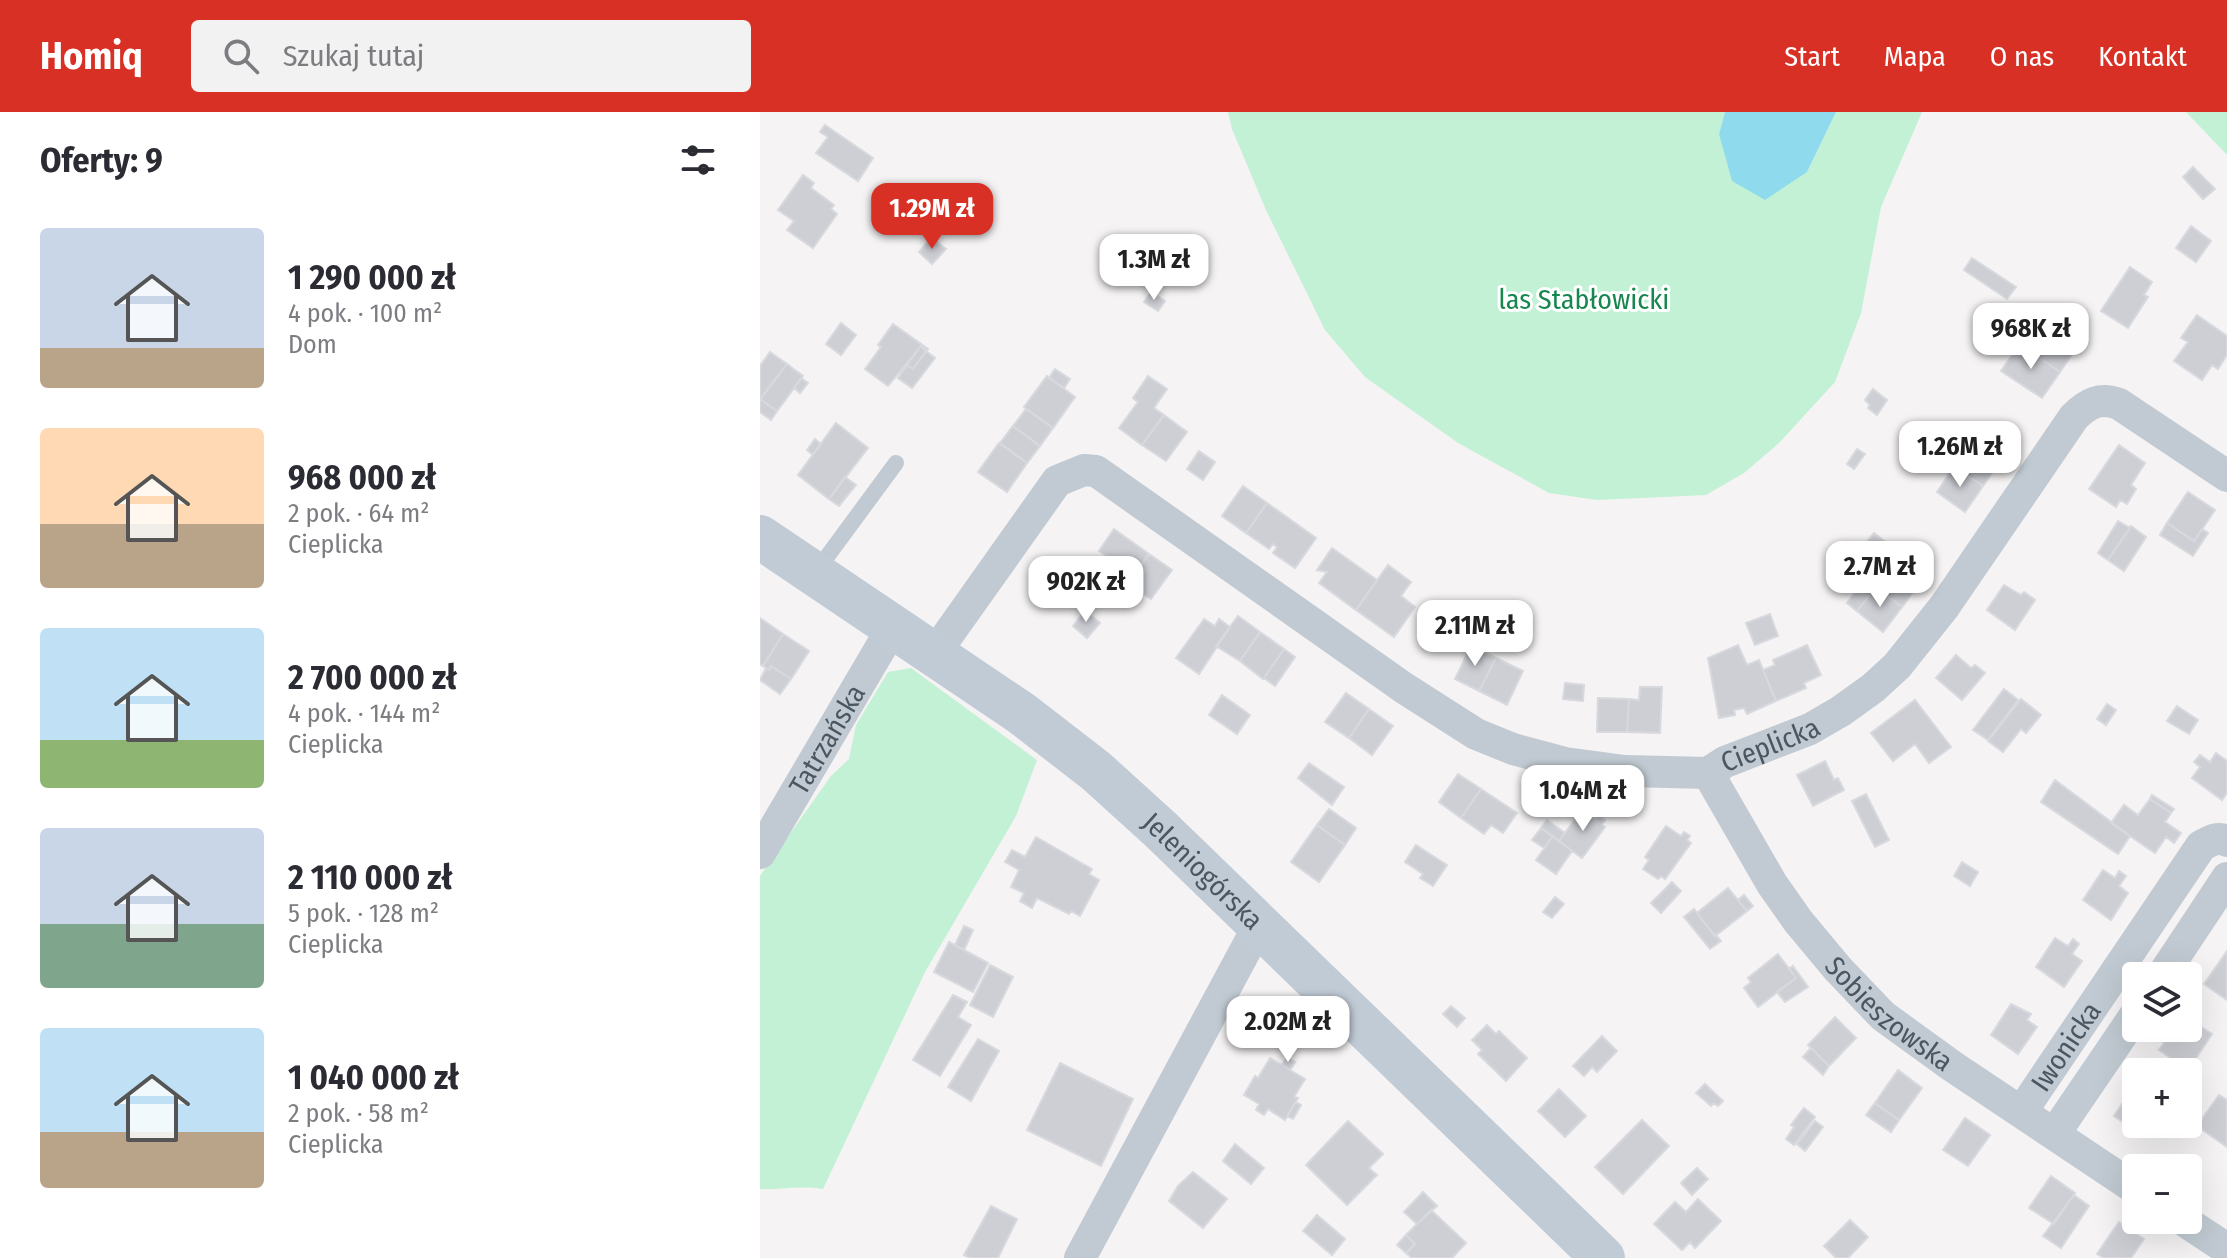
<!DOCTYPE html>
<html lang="pl">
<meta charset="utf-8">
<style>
body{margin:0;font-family:"Fira Sans Condensed",sans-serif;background:#f2f2f3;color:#2b2b33;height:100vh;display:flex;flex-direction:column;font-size:30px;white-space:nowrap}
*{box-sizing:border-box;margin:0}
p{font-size:26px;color:#7c7c81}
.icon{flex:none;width:44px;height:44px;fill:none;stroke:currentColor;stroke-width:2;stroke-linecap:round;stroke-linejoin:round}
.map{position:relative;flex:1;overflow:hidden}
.details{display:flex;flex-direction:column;background:#fff;width:760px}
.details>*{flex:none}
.tools{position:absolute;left:1362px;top:850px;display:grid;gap:16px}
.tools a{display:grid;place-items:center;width:80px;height:80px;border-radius:8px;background:#fff;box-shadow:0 8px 32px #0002;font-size:40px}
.price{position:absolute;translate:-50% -68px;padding:0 18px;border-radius:16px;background:#fff;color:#222;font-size:26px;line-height:52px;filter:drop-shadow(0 2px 4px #0008)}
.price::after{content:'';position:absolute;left:50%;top:48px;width:24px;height:18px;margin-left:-12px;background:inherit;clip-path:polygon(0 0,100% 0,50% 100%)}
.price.on{background:#d93025;color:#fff}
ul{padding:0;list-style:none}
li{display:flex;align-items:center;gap:24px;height:200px;padding:0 40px}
li span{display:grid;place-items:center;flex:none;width:224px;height:160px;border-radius:8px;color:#555}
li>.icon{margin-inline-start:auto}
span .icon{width:96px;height:96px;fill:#fffc;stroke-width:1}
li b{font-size:34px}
h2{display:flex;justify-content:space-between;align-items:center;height:96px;padding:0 40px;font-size:34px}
header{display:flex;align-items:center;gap:48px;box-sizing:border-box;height:112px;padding:0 40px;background:#d93025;color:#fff}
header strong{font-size:38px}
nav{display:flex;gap:44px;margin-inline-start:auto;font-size:28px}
.search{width:560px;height:72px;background:#f2f2f3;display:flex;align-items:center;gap:20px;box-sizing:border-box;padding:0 28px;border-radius:8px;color:#7c7c81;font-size:30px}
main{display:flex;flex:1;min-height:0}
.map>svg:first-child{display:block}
.green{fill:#c3f1d5}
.water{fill:#90daee}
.building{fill:#cdcfd5;stroke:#d7d9de;stroke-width:2}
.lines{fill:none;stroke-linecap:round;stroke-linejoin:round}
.lane{stroke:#c1cad2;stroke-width:16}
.street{stroke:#c1cad2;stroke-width:32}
.secondary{stroke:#c1cbd6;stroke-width:44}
.labels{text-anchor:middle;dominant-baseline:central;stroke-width:6;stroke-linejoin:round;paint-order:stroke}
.park-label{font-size:28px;fill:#17864f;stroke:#fff}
.street-label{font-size:28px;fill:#4a5661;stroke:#fff}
</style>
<header>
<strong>Homiq</strong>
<div class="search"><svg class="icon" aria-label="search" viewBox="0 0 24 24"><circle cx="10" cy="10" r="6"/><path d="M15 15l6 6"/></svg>Szukaj tutaj</div>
<nav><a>Start</a><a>Mapa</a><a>O nas</a><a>Kontakt</a></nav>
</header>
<main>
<section class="details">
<h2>Oferty: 9<svg class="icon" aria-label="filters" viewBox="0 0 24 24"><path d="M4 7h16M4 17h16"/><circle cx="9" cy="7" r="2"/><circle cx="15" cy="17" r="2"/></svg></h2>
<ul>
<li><span style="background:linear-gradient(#c9d6e8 75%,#b9a48a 0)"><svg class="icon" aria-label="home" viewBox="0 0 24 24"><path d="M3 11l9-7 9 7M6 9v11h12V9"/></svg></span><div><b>1 290 000 zł</b><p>4 pok. · 100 m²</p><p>Dom</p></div></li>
<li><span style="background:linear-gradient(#ffd9b3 60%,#b9a48a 0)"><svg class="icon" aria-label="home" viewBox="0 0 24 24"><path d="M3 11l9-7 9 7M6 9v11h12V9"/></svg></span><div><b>968 000 zł</b><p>2 pok. · 64 m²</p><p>Cieplicka</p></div></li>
<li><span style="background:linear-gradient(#bfe0f5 70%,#8fb573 0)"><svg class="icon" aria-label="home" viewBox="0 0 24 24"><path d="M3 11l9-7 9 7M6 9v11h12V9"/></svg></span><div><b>2 700 000 zł</b><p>4 pok. · 144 m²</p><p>Cieplicka</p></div></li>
<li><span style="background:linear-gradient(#c9d6e8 60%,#7fa58c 0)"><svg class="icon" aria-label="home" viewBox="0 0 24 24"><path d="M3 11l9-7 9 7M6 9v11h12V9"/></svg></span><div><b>2 110 000 zł</b><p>5 pok. · 128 m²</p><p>Cieplicka</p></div></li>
<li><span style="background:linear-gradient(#bfe0f5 65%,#b9a48a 0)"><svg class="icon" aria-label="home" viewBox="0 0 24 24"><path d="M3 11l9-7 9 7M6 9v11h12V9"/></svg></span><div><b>1 040 000 zł</b><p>2 pok. · 58 m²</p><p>Cieplicka</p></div></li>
</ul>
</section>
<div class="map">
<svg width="1467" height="1146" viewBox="0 0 1467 1146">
<rect width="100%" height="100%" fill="#f5f3f3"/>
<path class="green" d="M468 0H965L959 22 1047 60 1076 0H1162L1121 95 1101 201 1075 270 1019 331 984 361 946 383 837 388 789 381 698 331 605 265 565 218 506 98 472 17Z
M1426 0H1467V43Z
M151 556 277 648 256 704 165 860 63 1077C42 1073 21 1078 0 1077V764L71 664 89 647 96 613 128 560Z"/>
<path class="water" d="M965 0H1076L1047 60 1005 88 972 69 959 22Z"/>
<path class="building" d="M65 13 113 46 98 69 56 41 68 25 60 20Z
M1433 55 1455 77 1443 87 1423 65Z
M43 63 54 71 51 76 74 93 71 97 77 102 53 136 27 118 34 109 18 98Z
M1431 114 1451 129 1436 150 1416 136Z
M171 126 186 137 172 152 159 140Z
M1212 146 1256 175 1247 187 1204 158Z
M1370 155 1392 170 1384 183 1388 185 1368 216 1341 199Z
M391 180 405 189 398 199 384 190Z
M1437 203 1467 224V243L1458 257 1452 253 1442 268 1414 249 1428 230 1421 226Z
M1278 205 1319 232 1300 260 1260 232Z
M81 211 96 223 81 243 66 232Z
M133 212 168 237 166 239 161 234 128 274 105 257 121 235 118 233Z
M1260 232 1300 260 1282 286 1241 259Z
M161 234 166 239 153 257 147 253Z
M166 239 175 246 152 276 138 266 147 253 153 257Z
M10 240 27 252 0 288V254Z
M27 252 43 264 17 299 0 287Z
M295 257 310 267 304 276 289 266Z
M287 264 315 285 293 316 264 295Z
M388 264 407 277 394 296 404 303 382 333 359 316 378 290 373 286Z
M41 266 48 271 40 281 34 276Z
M1113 277 1127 288 1117 303 1108 296 1110 293 1105 288Z
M0 287 17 299 11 308 0 300Z
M266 297 293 316 280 334 253 314Z
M404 303 427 320 406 349 382 333Z
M76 311 108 336 69 387 38 363Z
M253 314 280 334 267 351 240 331Z
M1193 314 1241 348 1223 374 1194 355 1200 347 1180 333Z
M55 327 61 332 53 343 47 338Z
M239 331 267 351 247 380 218 360Z
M1359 333 1385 351 1371 373 1376 377 1367 392 1360 388 1356 395 1329 377Z
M1097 337 1105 342 1094 357 1087 352Z
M439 339 455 350 443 368 427 357Z
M1194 355 1223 374 1205 400 1177 380Z
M85 365 96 373 79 394 69 387Z
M483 374 507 391 486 421 462 404Z
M1428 380 1455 398 1434 429 1407 411Z
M507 391 556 426 535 456 513 441 517 435 513 432 509 437 486 421Z
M1358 409 1370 416 1348 448 1338 441Z
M1407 411 1434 429 1442 417 1448 421 1433 444 1400 423Z
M1371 414 1386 425 1364 459 1348 448Z
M354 417 389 442 368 472 344 455 350 446 339 439Z
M1114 421 1133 436 1128 442 1162 468 1142 495 1116 475 1123 465 1096 444Z
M572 436 617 468 596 498 559 471 567 460 557 458Z
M389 442 412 458 391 487 368 472Z
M628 453 651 470 641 484 655 495 634 525 596 498Z
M1101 472 1112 480 1097 499 1087 491Z
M1244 473 1261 483 1264 480 1275 488 1255 518 1227 498Z
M1116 475 1142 495 1123 520 1097 499Z
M325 499 340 511 327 526 313 514Z
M1010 502 1018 524 995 533 986 511Z
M478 504 500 520 480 549 456 534Z
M0 506 23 522 3 554 0 552Z
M444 507 455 514 459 507 470 515 439 562 416 546Z
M500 520 524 537 503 567 480 549Z
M23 522 49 539 31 567 11 554 9 558 3 554Z
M978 533 987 553 999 548 1016 589 987 602 984 596 974 598 975 603 959 606 948 546Z
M1047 533 1061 563 1044 571 1046 576 1016 589 1003 558 1015 553 1013 548Z
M711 534 736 546 719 579 695 567Z
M524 537 535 545 515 574 504 566Z
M1196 543 1211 556 1215 553 1225 561 1202 588 1176 566Z
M736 546 763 559 747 593 719 579Z
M11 554 31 567 20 582 0 568 6 556 9 558Z
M805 571 824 573 823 589 803 587Z
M880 575H902L900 621 867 620 869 587 879 588Z
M1244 577 1258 588 1228 628 1213 618Z
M586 581 609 597 589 626 565 610Z
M462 583 490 603 477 622 449 603Z
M838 586 869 587 867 620H837Z
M1261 587 1281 603 1266 621 1261 617 1243 640 1228 629Z
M1155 588 1191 635 1169 651 1155 632 1133 649 1111 621Z
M1347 592 1356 598 1346 613 1337 607Z
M1417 594 1438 608 1429 622 1407 609Z
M609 597 633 614 612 643 589 626Z
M1456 641 1467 649V681L1462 688 1432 666 1440 655 1434 650 1440 643 1450 650Z
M1065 649 1074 668 1078 666 1084 678 1053 694 1037 663Z
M549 651 584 675 572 693 538 666Z
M698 662 721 677 701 706 679 690Z
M1295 668 1370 724 1358 742 1281 690Z
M721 677 757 701 743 721 731 713 724 722 701 706Z
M1106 682 1129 728 1115 735 1092 689Z
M1392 683 1414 697 1411 701 1390 687Z
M1390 687 1411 701 1405 710 1421 721 1414 731 1406 725 1395 741 1351 711 1364 693 1378 703Z
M569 697 596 716 585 733 557 713Z
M822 698 835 708 838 703 845 708 842 713 845 715 822 746 799 729Z
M787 708 805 721 799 729 781 716Z
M557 713 585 733 559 770 531 750Z
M906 714 921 724 924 720 930 724 927 728 931 731 905 767 901 764 898 767 883 757 889 748 885 745Z
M781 716 793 724 784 736 772 728Z
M793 724 812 739 796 762 776 748Z
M276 725 332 757 329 762 339 768 320 804 311 799 309 802 277 786 272 796 260 789 264 781 251 775 259 758 245 750 252 738 265 745Z
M656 733 687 753 673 774 660 766 663 762 645 750Z
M1202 750 1218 760 1210 774 1194 764Z
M1343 758 1355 766 1359 759 1366 764 1359 774 1368 781 1351 808 1323 788Z
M912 770 921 779 901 801 891 791Z
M968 776 987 799 955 824 937 801Z
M984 783 993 794 987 799 978 788Z
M795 785 804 792 792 806 783 800Z
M934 797 955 824 956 823 961 829 950 837 924 805Z
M204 814 213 818 204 838 195 833Z
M1295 826 1308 834 1313 827 1319 832 1312 842 1322 849 1304 875 1276 855Z
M189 830 228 851 213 880 174 860Z
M1467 839V888L1444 872Z
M1018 842 1036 866 998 895 984 876 991 870 988 866Z
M230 853 253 865 233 905 210 893Z
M1033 854 1048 875 1025 890 1017 880 1036 866 1029 857Z
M193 883 207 890 198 905 211 913 180 964 153 948Z
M1251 892 1271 902 1267 908 1277 915 1258 942 1231 923Z
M691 894 705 906 697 915 683 902Z
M1075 905 1096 926 1069 954 1048 933Z
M1428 906 1452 922 1428 958 1399 938 1414 916H1428Z
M727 913 736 922 739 919 767 946 746 969 718 942 722 938 712 928Z
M842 924 857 939 837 960 832 955 824 964 813 954Z
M218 927 239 939 211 989 188 975Z
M1051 936 1069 954 1063 963 1043 945Z
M527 945 535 950 530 958 522 953Z
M510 946 545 967 534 985 538 986 525 1008 508 997 504 1003 496 998 499 992 484 983 495 964 498 966Z
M300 951 373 987 341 1054 267 1018Z
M1138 958 1162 976 1139 1008 1115 991Z
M945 972 963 989 958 994 954 991 951 994 936 981Z
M799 977 826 1004 805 1025 778 999Z
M1371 978 1376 981V1012H1389L1382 1023 1354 1004Z
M1459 983 1467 988V1035L1437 1014Z
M536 990 541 993 533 1007 527 1004Z
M1115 991 1139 1008 1131 1020 1106 1003Z
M1044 996 1055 1005 1034 1033 1026 1027 1034 1015 1031 1013Z
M1205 1006 1230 1023 1208 1054 1183 1038Z
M882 1008 909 1034 863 1082 835 1055Z
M588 1009 623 1042 609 1056 617 1063 587 1093 546 1053Z
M1055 1009 1063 1015 1045 1039 1037 1032Z
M475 1032 504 1056 491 1072 463 1049Z
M937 1056 948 1067 932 1083 921 1071Z
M433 1060 467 1087 443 1116 409 1089 418 1074Z
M1291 1064 1315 1081 1294 1112 1269 1096Z
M663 1080 677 1094 657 1112 644 1100Z
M1314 1083 1329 1094 1301 1136 1283 1124Z
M938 1087 961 1109 935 1136 930 1130 922 1138 894 1112 915 1090 926 1100Z
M231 1094 257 1107 238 1146H210L204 1143Z
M671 1098 706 1131 692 1146H652L646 1141 655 1132 646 1123Z
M557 1103 585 1127 572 1143 543 1119Z
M1090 1108 1108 1125 1088 1146H1076L1064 1134Z
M1359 1110 1384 1127 1371 1146H1344L1337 1142Z
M646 1123 655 1132 646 1141 637 1133Z"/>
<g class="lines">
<path class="lane" d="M55 461 136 351"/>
<g class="street">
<path id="s1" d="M175 541 297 369 324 358 336 359 644 576 716 622 753 637 805 651 865 659 948 661 965 650 1050 617 1081 599 1113 576 1137 554 1184 495 1314 305C1328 291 1340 285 1359 292L1467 364"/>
<path id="s2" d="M948 661 1012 772 1038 809 1078 857 1123 904 1192 954 1376 1077"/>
<path id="s3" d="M0 741 134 513"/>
<path d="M1402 864 1467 766"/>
<path id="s4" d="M1262 999 1441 734C1450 729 1457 724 1467 729"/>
<path d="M1295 1021 1376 902"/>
<path d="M1423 1108 1467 1137"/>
<path d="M320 1146 499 813"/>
</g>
<path class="secondary" id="s5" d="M0 425 261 601 336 659 400 717 843 1146"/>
</g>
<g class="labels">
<g class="park-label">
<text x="824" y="187">las Stabłowicki</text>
</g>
<g class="street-label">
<text stroke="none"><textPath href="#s3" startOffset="132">Tatrzańska</textPath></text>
<text stroke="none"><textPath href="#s1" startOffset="1020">Cieplicka</textPath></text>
<text stroke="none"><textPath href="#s5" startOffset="556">Jeleniogórska</textPath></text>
<text stroke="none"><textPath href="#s2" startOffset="304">Sobieszowska</textPath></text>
<text stroke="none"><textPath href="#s4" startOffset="78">Iwonicka</textPath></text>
</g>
</g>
</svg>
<div class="tools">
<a><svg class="icon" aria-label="layers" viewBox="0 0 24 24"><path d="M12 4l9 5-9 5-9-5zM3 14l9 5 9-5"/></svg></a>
<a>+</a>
<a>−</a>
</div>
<b class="price on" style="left:172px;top:139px">1.29M zł</b>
<b class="price" style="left:394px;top:190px">1.3M zł</b>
<b class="price" style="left:1271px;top:259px">968K zł</b>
<b class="price" style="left:1200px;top:377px">1.26M zł</b>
<b class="price" style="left:1120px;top:497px">2.7M zł</b>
<b class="price" style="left:326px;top:512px">902K zł</b>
<b class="price" style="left:715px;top:556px">2.11M zł</b>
<b class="price" style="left:823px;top:721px">1.04M zł</b>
<b class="price" style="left:528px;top:952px">2.02M zł</b>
</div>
</main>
